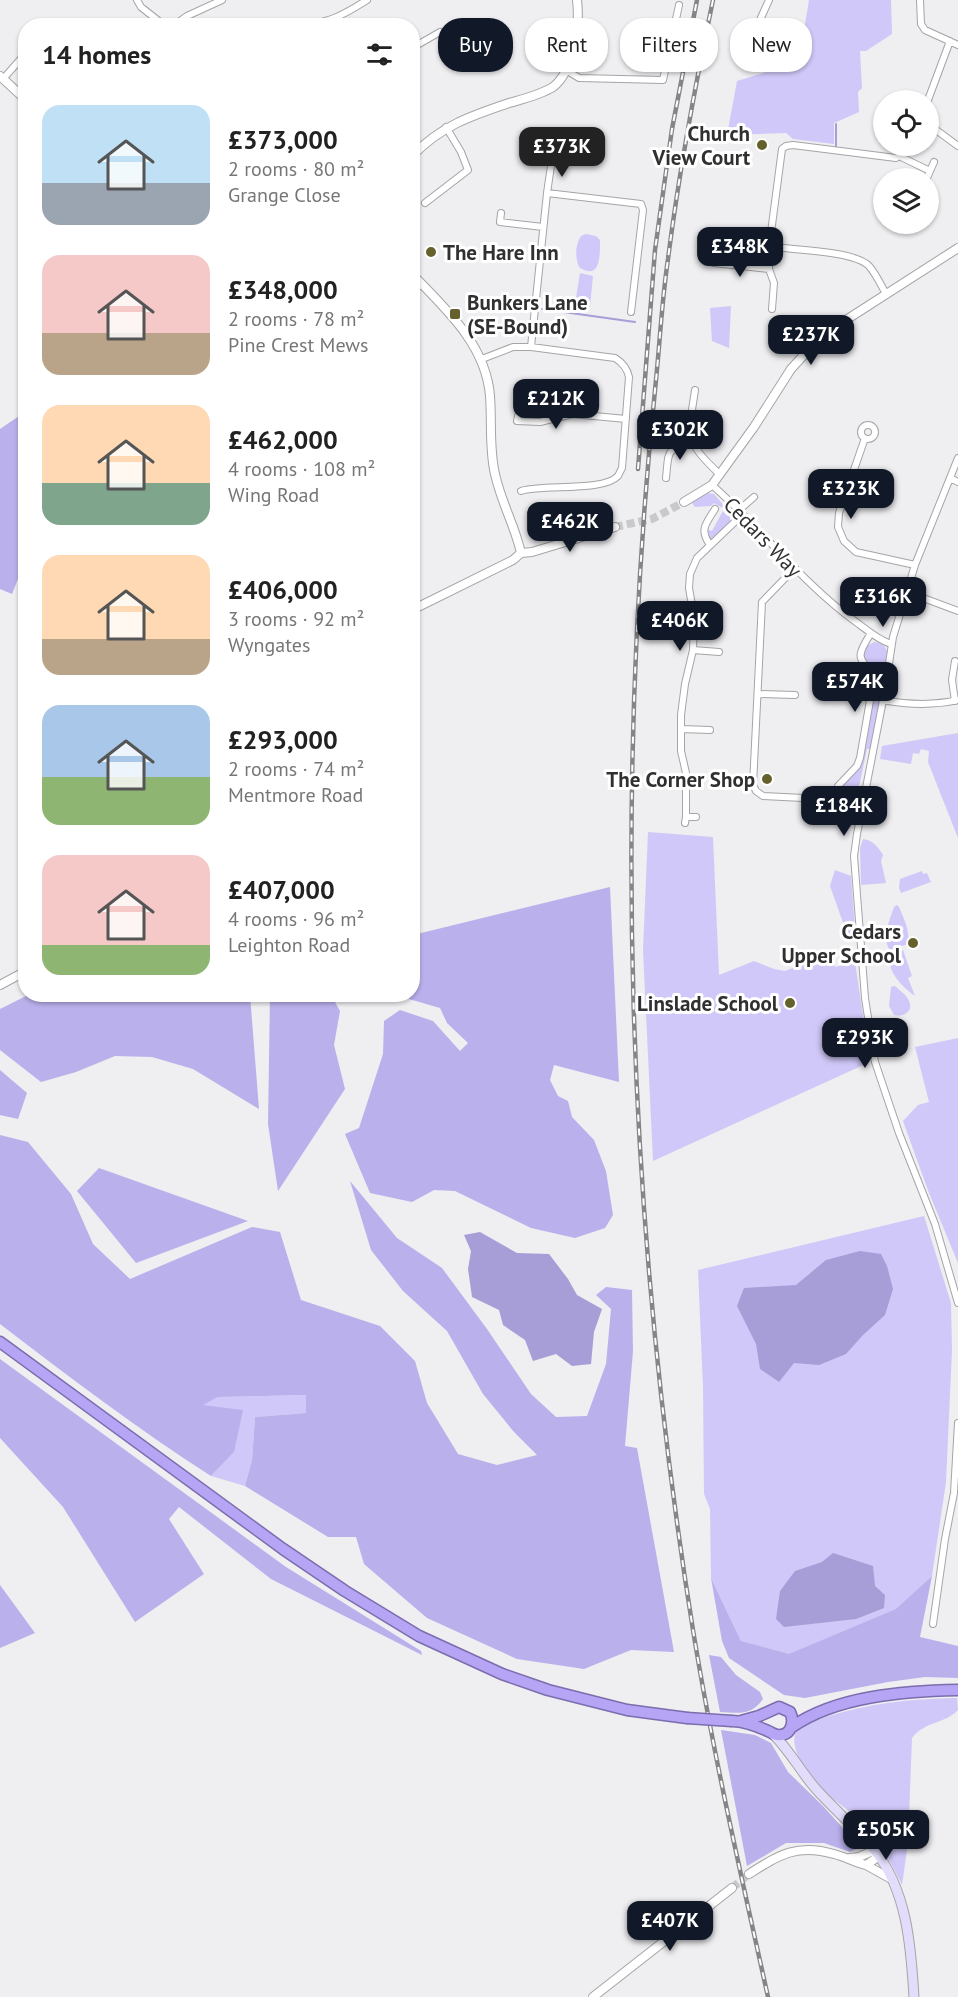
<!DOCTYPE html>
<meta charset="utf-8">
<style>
body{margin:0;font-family:"PT Sans",sans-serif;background:#f6f6f6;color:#222;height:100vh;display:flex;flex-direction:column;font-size:22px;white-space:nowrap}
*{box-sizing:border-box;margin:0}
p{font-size:20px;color:#767676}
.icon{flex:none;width:33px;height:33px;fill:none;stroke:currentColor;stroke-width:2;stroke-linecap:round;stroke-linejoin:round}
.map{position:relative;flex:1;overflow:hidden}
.sheet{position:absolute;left:18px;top:18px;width:402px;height:984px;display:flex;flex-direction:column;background:#fff;border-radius:24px;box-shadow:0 2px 4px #0004}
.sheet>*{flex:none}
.top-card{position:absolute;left:438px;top:18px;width:429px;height:54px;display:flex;gap:12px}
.buttons{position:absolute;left:873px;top:90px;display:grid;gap:12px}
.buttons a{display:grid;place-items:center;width:66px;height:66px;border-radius:50%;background:#fff;box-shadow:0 2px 4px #0004;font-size:30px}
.price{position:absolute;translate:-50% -51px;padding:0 14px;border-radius:12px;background:#111827;color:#fff;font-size:20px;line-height:39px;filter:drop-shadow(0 2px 3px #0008)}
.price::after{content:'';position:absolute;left:50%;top:36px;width:18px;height:14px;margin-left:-9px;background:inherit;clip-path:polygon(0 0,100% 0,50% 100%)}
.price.current{background:#222;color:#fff}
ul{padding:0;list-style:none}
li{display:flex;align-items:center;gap:18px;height:150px;padding:0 24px}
li span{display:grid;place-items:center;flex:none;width:168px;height:120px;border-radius:18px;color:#555}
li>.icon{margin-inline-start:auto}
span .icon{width:72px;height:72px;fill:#fffc;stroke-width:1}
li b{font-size:26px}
h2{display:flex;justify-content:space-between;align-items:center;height:72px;padding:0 24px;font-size:26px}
.chip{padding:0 21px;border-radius:24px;background:#fff;box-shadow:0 2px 4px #0004;font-size:21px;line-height:54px}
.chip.current{background:#111827;color:#fff}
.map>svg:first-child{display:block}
.green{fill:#d0c8f8}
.forest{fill:#bab0ec}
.water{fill:#a79dd7}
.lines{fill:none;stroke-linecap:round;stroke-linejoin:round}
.stream{stroke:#a79dd7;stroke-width:2}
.tertiary-tunnel{stroke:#c9c8cb;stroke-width:8;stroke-dasharray:8 4;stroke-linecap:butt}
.minor-casing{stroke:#a5a4a7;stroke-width:8}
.tertiary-casing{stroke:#a5a4a7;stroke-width:10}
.secondary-casing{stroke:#a5a4a7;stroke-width:11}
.trunk-casing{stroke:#7b6dae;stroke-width:13}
.minor{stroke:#fff;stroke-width:6}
.tertiary{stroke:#fff;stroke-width:8}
.secondary{stroke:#e3ddfb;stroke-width:9}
.trunk{stroke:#b6a4f4;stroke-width:10}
.rail-casing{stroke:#858486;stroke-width:4.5}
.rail{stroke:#fff;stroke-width:2;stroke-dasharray:7;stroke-linecap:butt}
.trunk-bridge-casing{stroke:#7b6dae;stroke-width:13;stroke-linecap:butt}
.trunk-bridge{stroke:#b6a4f4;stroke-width:10}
.poi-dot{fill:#65612d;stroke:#fff;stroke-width:2}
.labels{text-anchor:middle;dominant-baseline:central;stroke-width:6;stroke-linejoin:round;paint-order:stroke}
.poi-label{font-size:21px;font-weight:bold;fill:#303031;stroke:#fff;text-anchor:end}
.street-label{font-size:21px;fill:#303031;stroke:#fff}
</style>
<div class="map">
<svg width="958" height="1997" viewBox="0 0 958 1997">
<rect width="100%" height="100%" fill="#efeef1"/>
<path class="green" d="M809 0H891L892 34 866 51H860L862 88 858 92 859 112 834 123V144L793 139 786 133 727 135 737 81 779 68 798 66Z
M586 234 596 236 600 240C600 254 601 282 579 267 575 257 575 245 581 236Z
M580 273 593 276 590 306 588 308 577 307 575 304Z
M731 306 729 348 712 341 710 308Z
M708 493 714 494 731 514 730 521 713 539H709L706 529 712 531 724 509 714 503 711 506 695 507 691 502Z
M874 642C882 643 887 647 888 655L871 749H867L857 796 848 798 841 794V787L860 768 876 686 874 673 862 656 864 648Z
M958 733V838L928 762 929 751 921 749 919 754 913 753 911 764 880 759 882 746Z
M648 832 713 837 719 975 754 961 774 969 785 971 831 953 835 967 855 962 870 1062 653 1161 643 950Z
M863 839C873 840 878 847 883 855L881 861 886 883 861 885 860 848Z
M835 870 851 876 855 930 848 940 846 931 830 886Z
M922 871 923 874 927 873 931 882 901 893 899 888 900 879Z
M897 905 899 907C904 919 910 930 908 944L890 950C881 938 890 919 894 907Z
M903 950 912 976 908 978 915 996C903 987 884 970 892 954Z
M895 986C899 990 907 995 909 1001 914 1012 903 1017 894 1015L889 1006 891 987Z
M958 1038V1263L929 1193 903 1121 918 1105 929 1102 915 1047Z
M924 1216 951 1303 952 1350 946 1482 932 1576 897 1609 789 1655 741 1641 711 1578 710 1509 704 1494 703 1388 698 1270Z
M306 1395V1413L255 1417 252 1460 245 1486 211 1476 234 1452 202 1405 218 1397Z
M957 1698 958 1710C945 1724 925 1721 912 1738L908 1843 902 1885C891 1862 879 1840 860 1821 846 1807 828 1797 815 1782 806 1771 786 1743 798 1729 803 1723 816 1720 823 1718 868 1703 910 1699 957 1698Z"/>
<path class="forest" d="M25 413V505L20 518 25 541V561L12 594 0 589V429L22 414Z
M610 887 619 1082 554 1065 550 1080 558 1096 568 1101 572 1117 594 1140 606 1171 613 1215 605 1228 575 1238 531 1228 455 1191 434 1190 412 1202 370 1193 345 1134 359 1128 383 1054 384 1021 400 1010 433 1021 460 1051 468 1043 447 1023 440 1008 395 995 412 994 413 935Z
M28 995H250L259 1109 193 1069 152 1057 115 1056 76 1072 41 1082 0 1050V1009Z
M270 995H331L340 1011 334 1045 345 1089 278 1191 268 1124Z
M0 1070 27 1093 18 1119 0 1115Z
M0 1135 28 1142 71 1194 93 1244 130 1279 252 1227 280 1232 301 1300 380 1326 415 1361 427 1403 458 1454 497 1465 537 1455 514 1432 483 1394 447 1331 403 1291 371 1250 350 1181 397 1238 442 1268 487 1329 531 1394 556 1417 587 1416 606 1364 611 1309 596 1295 606 1287 632 1290 633 1351 625 1446 637 1448 674 1652 631 1650 584 1669 517 1659 427 1618 364 1564 356 1537H328L245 1486 252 1460 255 1417 306 1413V1395L218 1397 203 1405 243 1410 234 1452 211 1476C138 1429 69 1377 0 1324Z
M99 1168 248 1221 136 1263 77 1191Z
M0 1359 286 1567 421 1651 422 1655 271 1579 179 1507 169 1519 204 1574 135 1622 63 1507 0 1438Z
M932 1576 920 1637 958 1646V1678L925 1677 888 1682 805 1698 784 1695 729 1658 722 1641 711 1578 741 1641 789 1654 896 1609Z
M0 1585 35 1633 0 1648Z
M709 1655 721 1657 736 1675 760 1692 763 1699C751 1716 739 1713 720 1712Z
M721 1730 755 1735 771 1743 788 1772 823 1806 860 1847 850 1852 824 1843H786L747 1866Z"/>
<path class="water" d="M480 1232 517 1253 549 1254 568 1279 577 1295 602 1309 594 1332 591 1364 572 1366 556 1354 533 1361 525 1340 503 1325 499 1310 472 1297 468 1269 471 1251 464 1235Z
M860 1251 881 1254 887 1266 893 1289 885 1315 863 1335 846 1354 819 1365 794 1363 779 1382 760 1369 756 1344 737 1306 744 1288 796 1285 826 1260Z
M833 1553 873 1566 875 1586 885 1595 884 1608 856 1619 784 1627 776 1619 780 1591 795 1571 822 1562Z"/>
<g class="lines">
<path class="stream" d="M836 124V147
M542 309 635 322"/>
<path class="tertiary-tunnel" d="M615 527 652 519 684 502
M732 1888 749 1874"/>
<g class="minor-casing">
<path id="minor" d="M137 0 141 7 165 26
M920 0 921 24 925 30 958 45
M299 22C323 28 348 12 367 0
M173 26 187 16 222 0
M412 48 440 32
M738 57 750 42 769 0
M566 70 579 78 663 80 679 5
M3 79 26 53
M928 100 950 41
M928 124 958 146
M899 156 930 171 927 178
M899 156 905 146
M930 171 934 162
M547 193 552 159
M425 203 468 170 461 152 446 127
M501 213 500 222 543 227
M771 245 774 247C795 250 855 251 869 266 876 274 881 285 886 294
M714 263 769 269
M412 291 422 284
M772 309 774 283 769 269 770 240 782 149 786 146 793 145 896 158 899 156
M531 347 547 193 641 204 643 210 631 312
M482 359 513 347H531L615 358C623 363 627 368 629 377L622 468C622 468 618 476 618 476 603 492 544 484 521 491
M695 390C693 406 687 428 694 444 699 456 711 465 719 474
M519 412 517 421 540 422 573 414 626 419
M861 432a7 7 0 1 1 14 0a7 7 0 1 1-14 0Z
M865 438 839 513 838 527 844 541 856 552 915 565
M958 458 915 565 893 637 885 690 857 834 854 856 865 998 875 1062 899 1133 935 1224 958 1303
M666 478C669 450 665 450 693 443
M950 478 958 482
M712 485C762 529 802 583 856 622 867 630 878 640 891 644
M738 511 754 497
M710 545C699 529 706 524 715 509
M794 569 762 602 753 785 756 791 763 796 864 801
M926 599 958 611
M693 650 719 652
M758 694 795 695
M883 700C909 705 932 706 958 700
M955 701 952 680 955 661
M681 729 710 730
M835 800 838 786 857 766 860 758 873 683C866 654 850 666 871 633
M686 817H696
M685 823 686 817V773L681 751V715L685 684 693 650 694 617 689 588 690 574 697 558 742 515
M933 1624 945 1539 954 1493 958 1423"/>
</g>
<g class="tertiary-casing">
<path id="tertiary" d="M0 76 26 100
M412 156C441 126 470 116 509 103 523 99 540 95 553 87 574 71 580 25 577 0
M412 274C446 309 486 345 490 396 492 422 489 449 495 474 501 502 515 526 521 553
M684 502 712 485 754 427 791 369 813 345 832 329 958 248
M412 610 513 560 521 553 532 552 615 527
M0 985 26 971
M850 1858 859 1857 875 1850
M866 1865 893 1880
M749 1874C779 1855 797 1843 834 1854 845 1857 855 1862 866 1865L875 1859 877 1854
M593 1997 732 1888"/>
</g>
<g class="secondary-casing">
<path id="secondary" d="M773 1734C791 1752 800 1771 816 1789 834 1809 855 1827 873 1848 907 1889 911 1946 914 1997"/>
</g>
<g class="trunk-casing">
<path id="trunk" d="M0 1342 283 1549 345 1591 419 1636 502 1674 548 1690 627 1710 687 1718
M732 1721C744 1721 757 1726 768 1731 773 1733 772 1734 777 1735 791 1737 795 1722 790 1712L779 1707 759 1716 741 1721
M792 1727C836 1696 905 1691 958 1690"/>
</g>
<use href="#minor" class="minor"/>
<use href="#tertiary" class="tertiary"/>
<use href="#secondary" class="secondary"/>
<use href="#trunk" class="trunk"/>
<g class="rail-casing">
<path id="rail" d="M713 0C695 86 679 172 668 259 662 299 660 340 656 380 613 795 627 1218 693 1630 713 1753 741 1875 768 1997
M638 469 655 250 672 129 697 0"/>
</g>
<use href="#rail" class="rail"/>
<g class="trunk-bridge-casing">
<path id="trunk-bridge" d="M687 1718 732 1721"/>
</g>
<use href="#trunk-bridge" class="trunk-bridge"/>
</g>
<g class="poi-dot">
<circle cx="762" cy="145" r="6"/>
<circle cx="431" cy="252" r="6"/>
<rect x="449" y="308" width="12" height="12" rx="3"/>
<circle cx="767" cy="779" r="6"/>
<circle cx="913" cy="943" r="6"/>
<circle cx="790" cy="1003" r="6"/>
</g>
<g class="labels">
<g class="poi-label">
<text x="750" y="133">Church<tspan x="750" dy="24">View Court</tspan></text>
<text x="443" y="252" text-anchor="start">The Hare Inn</text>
<text x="467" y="302" text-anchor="start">Bunkers Lane<tspan x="467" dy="24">(SE-Bound)</tspan></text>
<text x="755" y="779">The Corner Shop</text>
<text x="901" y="931">Cedars<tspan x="901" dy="24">Upper School</tspan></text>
<text x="778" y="1003">Linslade School</text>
</g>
<g class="street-label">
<text transform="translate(763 537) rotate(46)">Cedars Way</text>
</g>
</g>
</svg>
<div class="buttons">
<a><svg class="icon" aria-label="locate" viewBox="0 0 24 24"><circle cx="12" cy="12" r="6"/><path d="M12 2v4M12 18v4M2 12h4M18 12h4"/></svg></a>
<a><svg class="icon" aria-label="layers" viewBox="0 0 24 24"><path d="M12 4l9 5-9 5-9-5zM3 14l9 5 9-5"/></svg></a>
</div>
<b class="price current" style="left:562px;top:178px">£373K</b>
<b class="price" style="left:740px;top:278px">£348K</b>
<b class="price" style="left:811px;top:366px">£237K</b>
<b class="price" style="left:556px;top:430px">£212K</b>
<b class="price" style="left:680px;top:461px">£302K</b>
<b class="price" style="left:851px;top:520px">£323K</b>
<b class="price" style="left:570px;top:553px">£462K</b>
<b class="price" style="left:883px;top:628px">£316K</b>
<b class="price" style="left:680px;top:652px">£406K</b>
<b class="price" style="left:855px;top:713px">£574K</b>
<b class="price" style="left:844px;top:837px">£184K</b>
<b class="price" style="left:865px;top:1069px">£293K</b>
<b class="price" style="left:886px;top:1861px">£505K</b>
<b class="price" style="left:670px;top:1952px">£407K</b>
<div class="top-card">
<a class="chip current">Buy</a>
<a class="chip">Rent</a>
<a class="chip">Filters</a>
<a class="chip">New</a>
</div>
<section class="sheet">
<h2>14 homes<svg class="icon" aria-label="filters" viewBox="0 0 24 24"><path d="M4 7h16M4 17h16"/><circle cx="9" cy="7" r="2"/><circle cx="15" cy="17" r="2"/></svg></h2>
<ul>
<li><span style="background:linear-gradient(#bfe0f5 65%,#9aa5b1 0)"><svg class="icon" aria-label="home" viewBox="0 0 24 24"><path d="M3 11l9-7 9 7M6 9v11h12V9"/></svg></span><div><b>£373,000</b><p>2 rooms · 80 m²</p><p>Grange Close</p></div></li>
<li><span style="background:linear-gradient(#f6c9c9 65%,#b9a48a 0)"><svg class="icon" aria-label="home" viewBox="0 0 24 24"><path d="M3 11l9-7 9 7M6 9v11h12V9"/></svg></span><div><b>£348,000</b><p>2 rooms · 78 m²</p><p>Pine Crest Mews</p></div></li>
<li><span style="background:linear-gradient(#ffd9b3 65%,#7fa58c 0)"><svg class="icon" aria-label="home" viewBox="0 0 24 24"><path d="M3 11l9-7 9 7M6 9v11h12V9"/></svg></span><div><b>£462,000</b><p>4 rooms · 108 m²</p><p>Wing Road</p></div></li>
<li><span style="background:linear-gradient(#ffd9b3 70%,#b9a48a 0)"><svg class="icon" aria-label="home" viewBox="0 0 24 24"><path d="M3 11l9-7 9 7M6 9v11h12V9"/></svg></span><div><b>£406,000</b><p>3 rooms · 92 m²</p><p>Wyngates</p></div></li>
<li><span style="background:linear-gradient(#a9c7e8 60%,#8fb573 0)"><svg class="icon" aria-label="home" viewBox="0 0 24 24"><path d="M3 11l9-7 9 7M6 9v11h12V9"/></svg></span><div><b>£293,000</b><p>2 rooms · 74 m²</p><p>Mentmore Road</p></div></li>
<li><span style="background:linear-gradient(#f6c9c9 75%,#8fb573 0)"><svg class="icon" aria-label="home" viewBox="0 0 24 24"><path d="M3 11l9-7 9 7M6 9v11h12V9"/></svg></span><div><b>£407,000</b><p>4 rooms · 96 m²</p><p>Leighton Road</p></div></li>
</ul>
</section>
</div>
